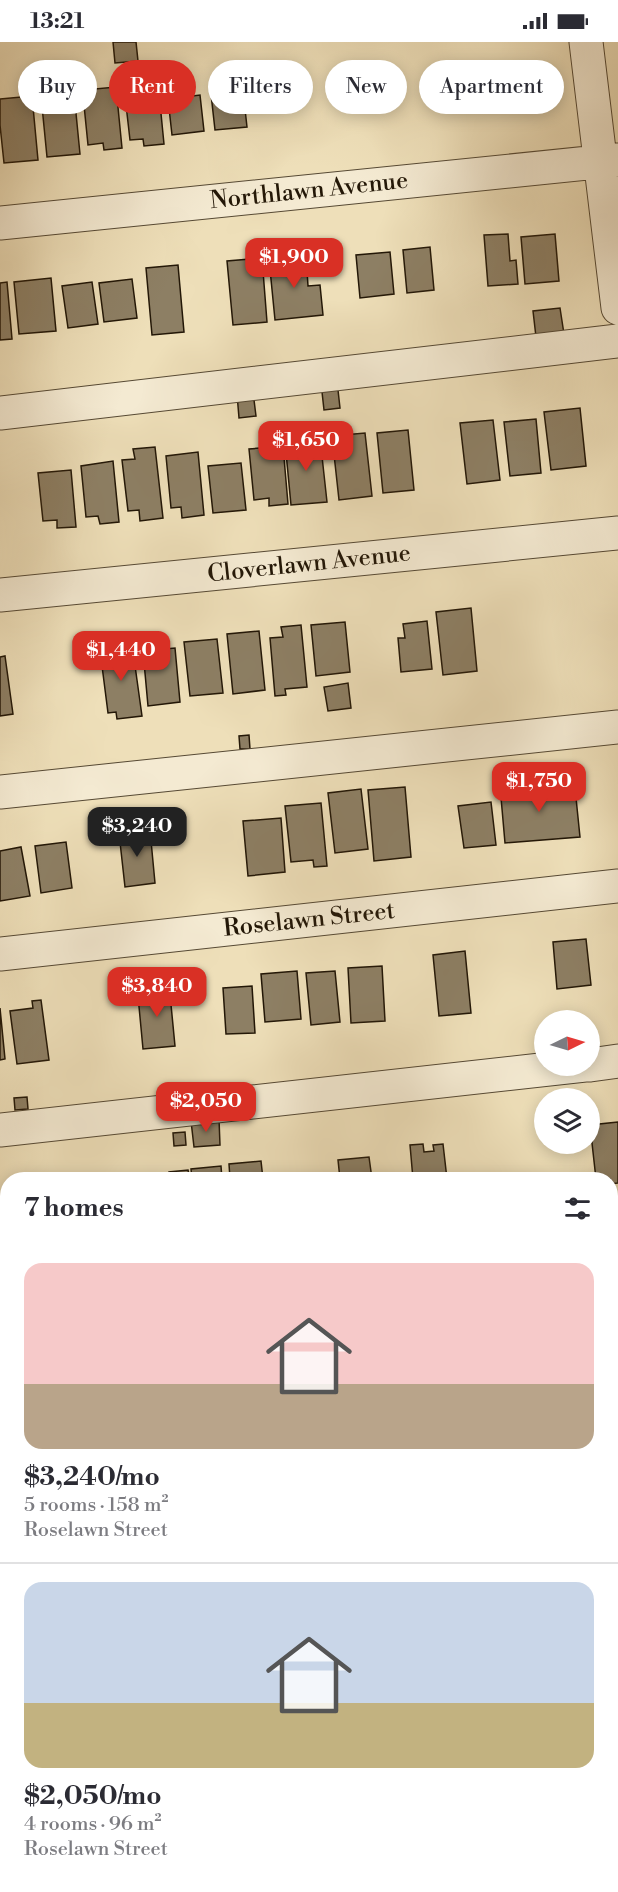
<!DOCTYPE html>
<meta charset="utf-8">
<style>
body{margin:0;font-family:"Libre Bodoni",serif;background:#f2f2f3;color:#2b2b33;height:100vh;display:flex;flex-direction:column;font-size:22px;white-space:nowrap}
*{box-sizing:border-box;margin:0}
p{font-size:20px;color:#7c7c81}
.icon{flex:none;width:33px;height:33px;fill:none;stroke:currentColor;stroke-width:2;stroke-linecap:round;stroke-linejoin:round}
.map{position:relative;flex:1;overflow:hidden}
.details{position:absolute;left:0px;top:1130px;width:618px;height:722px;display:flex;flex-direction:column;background:#fff;border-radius:24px 24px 0 0;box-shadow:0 3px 15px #0003}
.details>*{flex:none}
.top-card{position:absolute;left:18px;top:18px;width:582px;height:54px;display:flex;gap:12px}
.needle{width:39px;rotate:85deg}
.buttons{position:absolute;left:534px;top:968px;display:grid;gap:12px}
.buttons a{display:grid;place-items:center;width:66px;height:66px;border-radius:50%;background:#fff;box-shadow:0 3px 15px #0003;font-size:30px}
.price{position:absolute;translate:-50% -51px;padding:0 14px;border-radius:12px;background:#d93025;color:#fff;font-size:20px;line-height:39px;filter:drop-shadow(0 2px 3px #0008)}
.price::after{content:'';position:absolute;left:50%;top:36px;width:18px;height:14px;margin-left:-9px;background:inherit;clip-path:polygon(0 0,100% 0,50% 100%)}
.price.current{background:#222;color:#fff}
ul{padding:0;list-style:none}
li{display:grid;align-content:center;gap:12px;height:318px;padding:0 24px}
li+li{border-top:2px solid #e1e1e2}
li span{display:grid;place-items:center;height:186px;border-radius:18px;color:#555}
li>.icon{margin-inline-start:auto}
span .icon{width:108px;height:108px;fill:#fffc;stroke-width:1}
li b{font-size:26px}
h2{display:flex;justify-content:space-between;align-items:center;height:72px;padding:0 24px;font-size:26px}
.tag{padding:0 21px;border-radius:27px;background:#fff;box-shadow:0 3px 15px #0003;font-size:21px;line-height:54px}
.tag.current{background:#d93025;color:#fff}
.status{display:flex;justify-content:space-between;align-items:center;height:42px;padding:0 30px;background:#fff;direction:ltr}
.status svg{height:16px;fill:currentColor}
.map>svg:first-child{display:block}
.forest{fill:url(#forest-crowns);stroke:#776a51;stroke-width:1.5}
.building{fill:#8d7f64;stroke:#231707;stroke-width:1.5}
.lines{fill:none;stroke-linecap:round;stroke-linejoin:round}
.minor-casing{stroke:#564934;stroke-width:35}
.path{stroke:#231707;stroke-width:4;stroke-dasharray:1.5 3;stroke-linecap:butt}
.minor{stroke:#f4ead2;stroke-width:33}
.labels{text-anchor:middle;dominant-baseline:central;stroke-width:6;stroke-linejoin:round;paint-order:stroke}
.street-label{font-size:24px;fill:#231707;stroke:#f4ead2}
</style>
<div class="status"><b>13:21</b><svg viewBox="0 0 49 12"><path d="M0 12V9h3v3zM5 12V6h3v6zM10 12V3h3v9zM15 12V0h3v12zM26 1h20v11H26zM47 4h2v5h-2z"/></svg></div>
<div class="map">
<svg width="618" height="1850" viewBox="0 0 618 1850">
<defs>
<pattern id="forest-crowns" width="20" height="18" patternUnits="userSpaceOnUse" patternTransform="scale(1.5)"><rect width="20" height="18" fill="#cbbd9b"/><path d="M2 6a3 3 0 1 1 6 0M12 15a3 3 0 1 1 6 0" fill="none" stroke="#aea284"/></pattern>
</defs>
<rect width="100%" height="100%" fill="#eedfb9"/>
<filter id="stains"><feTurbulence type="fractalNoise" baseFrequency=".00333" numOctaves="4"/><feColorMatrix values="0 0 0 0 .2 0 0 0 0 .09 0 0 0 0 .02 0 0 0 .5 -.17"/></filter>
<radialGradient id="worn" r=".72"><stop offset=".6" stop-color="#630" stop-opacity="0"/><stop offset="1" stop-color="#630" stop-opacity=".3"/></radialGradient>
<path class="forest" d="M618 1351V1446L611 1447V1352Z
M0 1422H7V1519L0 1520Z"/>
<path class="building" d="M113 0H136L138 19 115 21Z
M158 41 164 102 144 104 143 97 130 98 124 45Z
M94 42 95 47 116 45 122 106 104 108 103 101 88 103 82 43Z
M243 49 247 85 215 88 211 52Z
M74 51 80 112 47 115 41 54Z
M200 53 204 89 172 93 168 57Z
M32 54 38 118 4 121 0 83V57Z
M508 192 510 219 516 218 518 242 488 244 484 193Z
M555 192 559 239 525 242 521 195Z
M430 205 434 248 407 251 403 208Z
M390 210 394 252 360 256 356 213Z
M306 213 308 244 320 243 323 273 275 278 269 217Z
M262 216 267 280 233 283 227 219Z
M178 223 184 290 152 293 146 226Z
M51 236 56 289 19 292 14 240Z
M132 237 137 276 104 280 99 241Z
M7 240 12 297 0 298V241Z
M92 240 98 282 68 286 62 244Z
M560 266 564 292 536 295 533 269Z
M337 339 340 366 324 368 321 341Z
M253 350 256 374 239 376 237 352Z
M580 366 586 424 551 428 544 370Z
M536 377 541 431 510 434 504 380Z
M493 378 500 438 467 442 460 381Z
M408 388 414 448 383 451 377 391Z
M365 391 372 454 339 458 332 394Z
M320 396 327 460 291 463 285 400Z
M283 404 288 462 269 464V456L254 458 249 407Z
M155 405 163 476 140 479 139 468 128 469 122 418 135 417 133 407Z
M198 410 204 473 182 476 181 465 171 466 166 414Z
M113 419 119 480 100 482 98 474 86 475 81 424Z
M241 421 246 468 213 471 208 424Z
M71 428 76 485 57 486V478L43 479 38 431Z
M471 566 477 629 443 633 436 570Z
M427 579 432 627 401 630 398 596H405L403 582Z
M345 580 350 630 316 634 311 583Z
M301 583 307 645 285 647 286 653 275 654 270 596 283 595 281 585Z
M259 589 265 648 233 652 227 592Z
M217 597 223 651 190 654 184 600Z
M132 602 142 674 117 677 116 670 108 671 101 616 109 615 108 605Z
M175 606 180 660 148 664 143 609Z
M5 614 13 672 0 674V615Z
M348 641 351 666 328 669 324 645Z
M249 693 250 707H240L239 694Z
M537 741V743L559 741 560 747 575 746 580 795 505 801 500 744Z
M405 745 411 815 374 819 368 748Z
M361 747 368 807 335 811 328 751Z
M491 760 496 803 464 806 458 764Z
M321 761 327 824 314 825 313 818 291 820 285 764Z
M281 776 285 830 248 834 243 779Z
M150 788 155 841 125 845 119 791Z
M66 800 72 846 41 851 35 804Z
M21 805 30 854 0 859V809Z
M586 897 591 943 557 947 553 900Z
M465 909 471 971 439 974 433 913Z
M382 924 385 979 351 981 348 926Z
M297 929 301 977 265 980 261 932Z
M335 929 340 980 311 983 306 931Z
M169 942 175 1004 143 1007 138 954 149 953 148 944Z
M252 944 255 991 226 992 223 946Z
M41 958 49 1018 17 1022 10 969 33 966 32 959Z
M0 966 5 1017 0 1018Z
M27 1055 28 1067 15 1068 14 1056Z
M219 1077 220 1103 194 1105 191 1079Z
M618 1080V1141L610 1142V1137H596L590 1083Z
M185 1090 186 1103 174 1104 173 1091Z
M423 1102 424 1110 434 1109 433 1103 443 1102 447 1137H413L410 1103Z
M369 1115 372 1137H340L338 1118Z
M261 1119 263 1137H230L229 1122Z
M221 1124 222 1137H192L191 1127Z
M188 1128 190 1137H157L156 1134 169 1133V1130Z
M8 1524V1696L0 1697V1525Z
M618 1705V1850H544L543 1844H610V1706Z
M8 1772V1844H87L88 1850H7L0 1773Z
M340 1844H450V1850H341Z"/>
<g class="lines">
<g class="minor-casing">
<path id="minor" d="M586 0 618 266
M0 181 618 118
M0 371 618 299
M0 553 618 491
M0 750 618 685
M0 912 618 844
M590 1023 618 1019
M0 1088 585 1023
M610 1189 618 1188
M0 1254 8 1253
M610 1665H618
M0 1730 8 1729"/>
</g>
<path class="path" d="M610 1395 618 1394
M610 1417H618
M0 1448 8 1447
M0 1484H8"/>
<use href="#minor" class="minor"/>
</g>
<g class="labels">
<g class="street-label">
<text transform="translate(309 149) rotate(-6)">Northlawn Avenue</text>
<text transform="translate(309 522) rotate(-6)">Cloverlawn Avenue</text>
<text transform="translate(309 878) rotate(-6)">Roselawn Street</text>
</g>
</g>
<rect width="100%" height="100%" filter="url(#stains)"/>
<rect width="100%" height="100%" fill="url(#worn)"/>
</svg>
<div class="buttons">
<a><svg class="needle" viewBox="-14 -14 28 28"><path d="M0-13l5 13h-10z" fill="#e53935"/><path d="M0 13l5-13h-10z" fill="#7c7c81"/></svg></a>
<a><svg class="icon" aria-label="layers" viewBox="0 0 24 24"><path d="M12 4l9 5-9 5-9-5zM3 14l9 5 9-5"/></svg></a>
</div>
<b class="price" style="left:294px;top:247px">$1,900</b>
<b class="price" style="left:306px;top:430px">$1,650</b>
<b class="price" style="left:121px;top:640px">$1,440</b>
<b class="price" style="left:539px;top:771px">$1,750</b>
<b class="price current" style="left:137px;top:816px">$3,240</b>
<b class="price" style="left:157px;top:976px">$3,840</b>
<b class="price" style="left:206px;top:1091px">$2,050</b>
<div class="top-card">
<a class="tag">Buy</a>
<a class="tag current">Rent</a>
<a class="tag">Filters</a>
<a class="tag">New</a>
<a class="tag">Apartment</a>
</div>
<section class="details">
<h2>7 homes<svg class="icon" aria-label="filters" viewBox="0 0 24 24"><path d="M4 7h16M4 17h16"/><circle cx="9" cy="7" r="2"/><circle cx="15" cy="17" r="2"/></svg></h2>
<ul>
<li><span style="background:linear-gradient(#f6c9c9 65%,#b9a48a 0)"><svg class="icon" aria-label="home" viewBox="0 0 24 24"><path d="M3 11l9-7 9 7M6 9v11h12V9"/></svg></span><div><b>$3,240/mo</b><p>5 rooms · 158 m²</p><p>Roselawn Street</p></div></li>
<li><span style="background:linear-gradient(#c9d6e8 65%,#c2b280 0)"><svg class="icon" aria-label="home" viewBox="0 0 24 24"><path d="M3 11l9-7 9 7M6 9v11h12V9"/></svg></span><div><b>$2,050/mo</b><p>4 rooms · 96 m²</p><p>Roselawn Street</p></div></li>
</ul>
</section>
</div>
